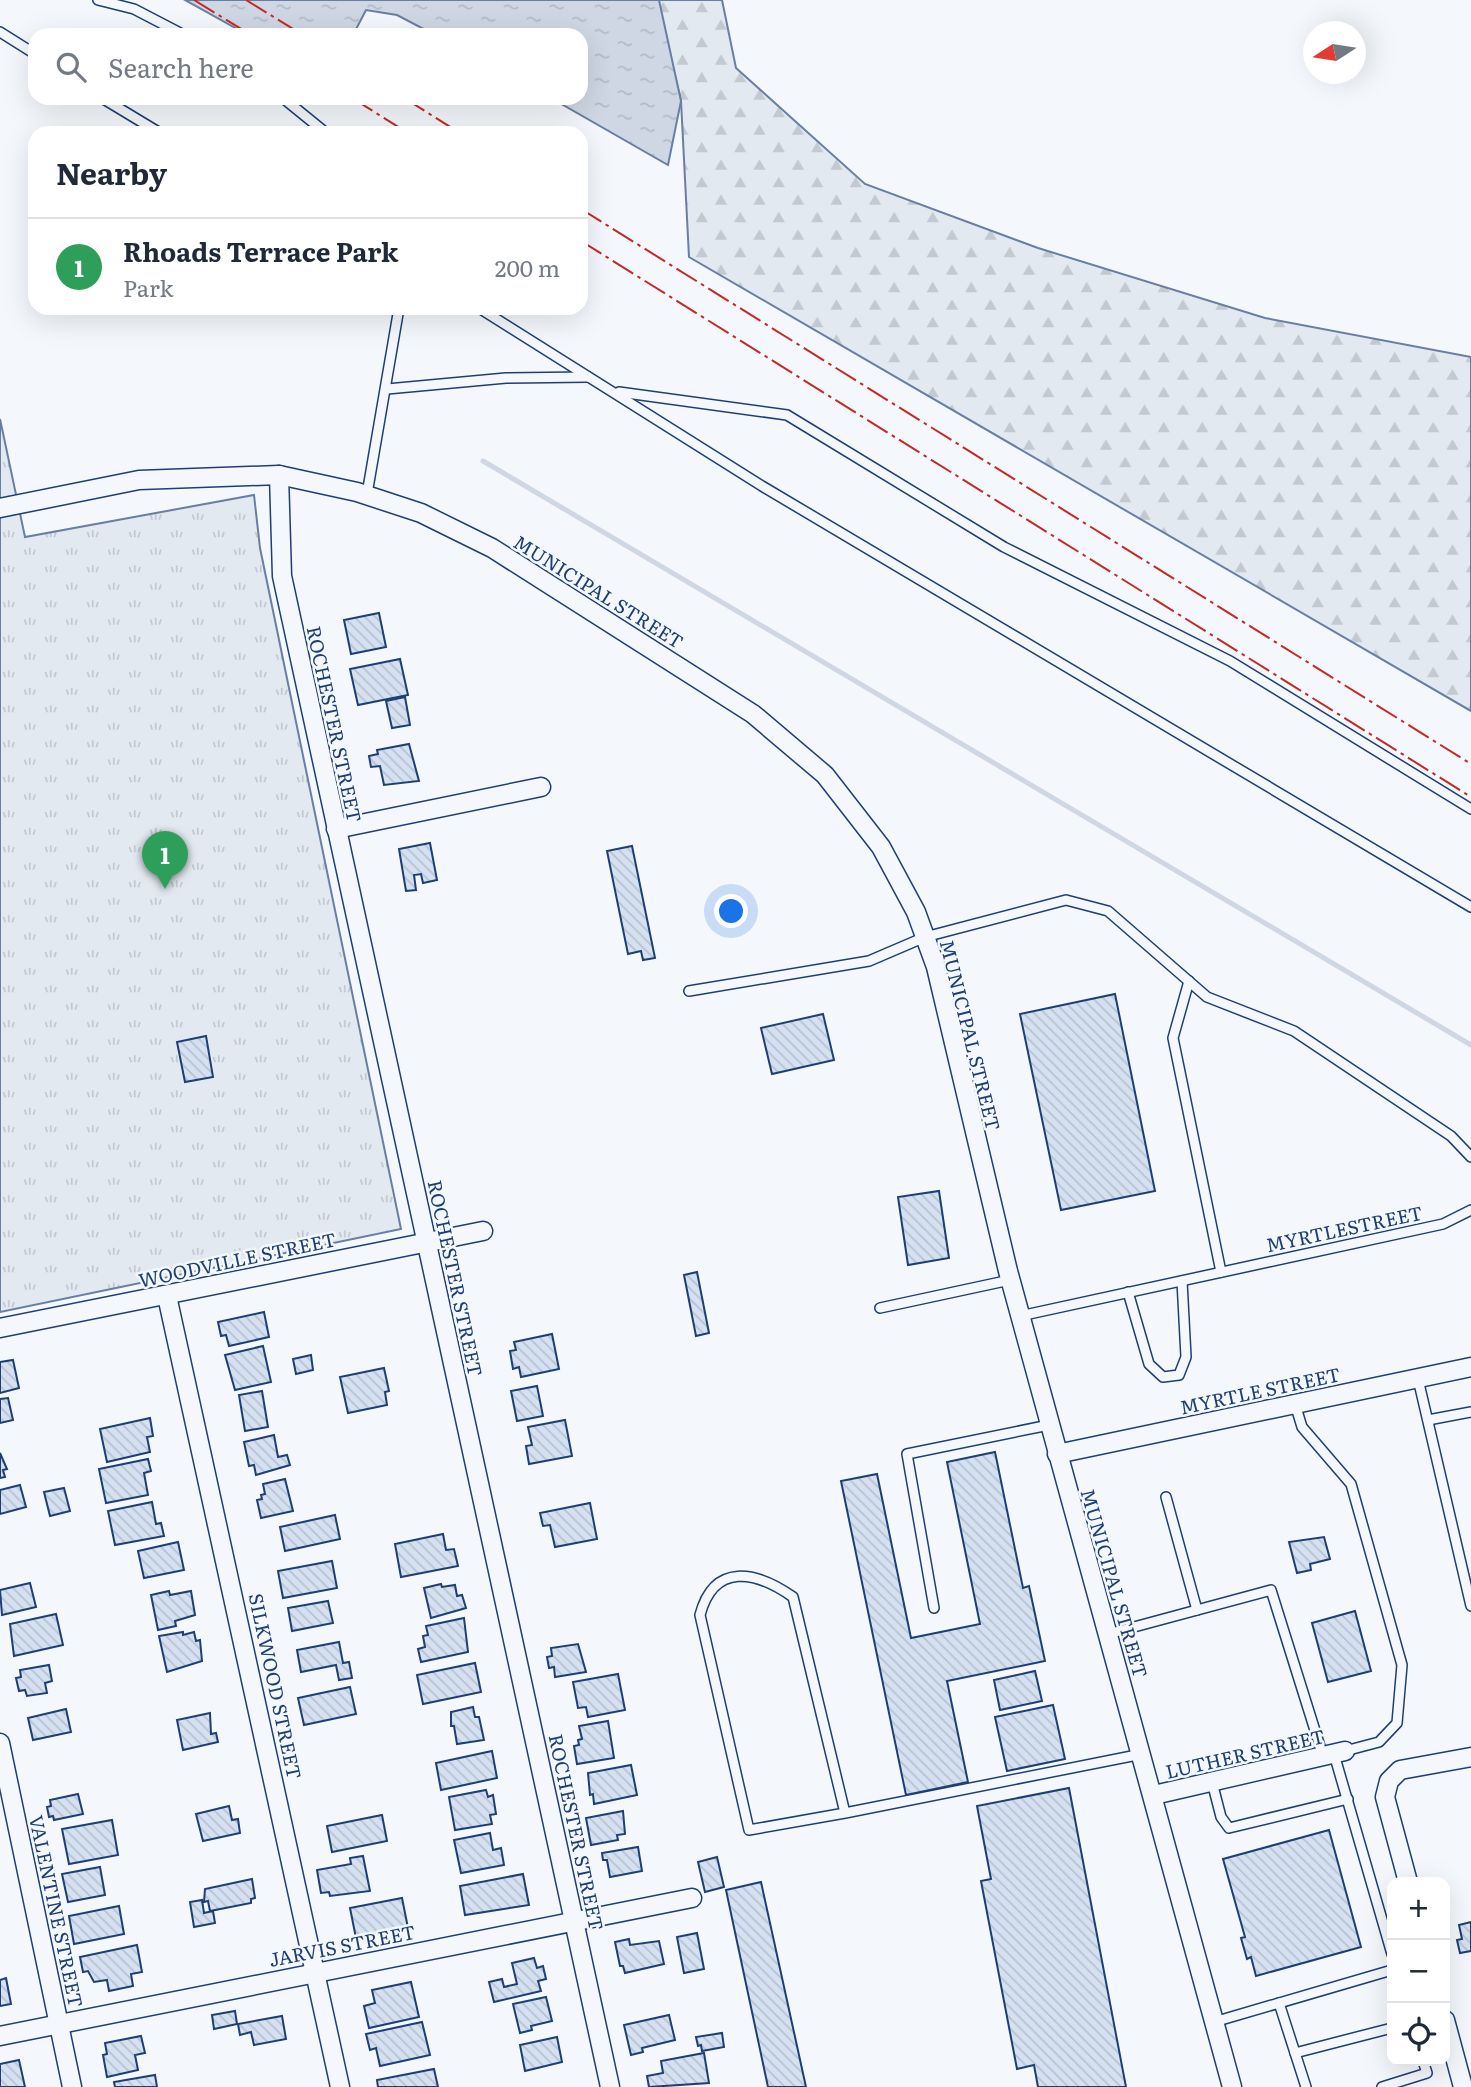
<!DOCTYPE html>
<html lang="en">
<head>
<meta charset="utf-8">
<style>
  :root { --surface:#fff; --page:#f6f6f7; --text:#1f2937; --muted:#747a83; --line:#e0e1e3; --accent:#c62828 }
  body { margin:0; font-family:Literata,serif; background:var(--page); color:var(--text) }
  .controls { position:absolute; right:21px; bottom:21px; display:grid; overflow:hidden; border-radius:14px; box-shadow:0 7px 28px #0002 }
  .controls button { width:63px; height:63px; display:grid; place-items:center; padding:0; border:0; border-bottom:2px solid var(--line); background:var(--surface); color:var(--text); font:35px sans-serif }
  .compass { position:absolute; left:1303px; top:21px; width:63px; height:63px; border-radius:50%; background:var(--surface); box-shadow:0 7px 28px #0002; rotate:258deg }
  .you { position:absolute; left:732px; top:912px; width:24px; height:24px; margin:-18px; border:5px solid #fff; border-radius:50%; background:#1a73e8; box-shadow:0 0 0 10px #1a73e833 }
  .badge { display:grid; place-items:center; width:46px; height:46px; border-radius:50%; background:var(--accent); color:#fff; font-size:23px; font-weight:700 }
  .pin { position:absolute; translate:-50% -58px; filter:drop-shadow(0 2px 4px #0008) }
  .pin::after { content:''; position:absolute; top:37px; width:24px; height:21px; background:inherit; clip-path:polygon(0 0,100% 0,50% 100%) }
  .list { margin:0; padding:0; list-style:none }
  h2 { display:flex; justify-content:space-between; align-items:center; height:91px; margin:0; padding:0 28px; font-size:30px }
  h2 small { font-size:23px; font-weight:400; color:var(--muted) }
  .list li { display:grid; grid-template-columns:46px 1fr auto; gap:21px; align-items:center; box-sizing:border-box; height:98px; padding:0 28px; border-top:2px solid var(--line) }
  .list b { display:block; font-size:26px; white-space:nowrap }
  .list p { margin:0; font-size:23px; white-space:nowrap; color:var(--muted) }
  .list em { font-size:23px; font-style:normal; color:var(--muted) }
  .icon { flex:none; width:38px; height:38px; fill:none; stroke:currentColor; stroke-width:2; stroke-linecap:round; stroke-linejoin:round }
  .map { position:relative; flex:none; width:1471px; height:2087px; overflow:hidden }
  .search { position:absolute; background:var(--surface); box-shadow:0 7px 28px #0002; left:28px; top:28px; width:560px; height:77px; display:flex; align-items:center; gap:18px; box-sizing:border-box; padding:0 24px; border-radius:21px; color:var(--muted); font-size:26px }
  .panel { position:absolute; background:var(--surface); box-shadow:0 7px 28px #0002; left:28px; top:126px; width:560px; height:189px; border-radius:21px }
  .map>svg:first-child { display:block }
</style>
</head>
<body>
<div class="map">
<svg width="1471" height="2087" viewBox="0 0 1471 2087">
  <defs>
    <pattern id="forest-firs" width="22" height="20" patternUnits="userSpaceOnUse" patternTransform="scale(1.75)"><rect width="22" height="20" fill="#e3e9f0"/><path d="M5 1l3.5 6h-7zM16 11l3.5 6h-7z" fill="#c2c9d1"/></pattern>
    <pattern id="park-tufts" width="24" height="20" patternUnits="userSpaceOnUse" patternTransform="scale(1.75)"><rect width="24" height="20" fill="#e3e9f0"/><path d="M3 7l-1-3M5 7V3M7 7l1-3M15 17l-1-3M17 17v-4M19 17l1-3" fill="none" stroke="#c2c9d1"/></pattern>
    <pattern id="water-ripples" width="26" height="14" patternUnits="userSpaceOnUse" patternTransform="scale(1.75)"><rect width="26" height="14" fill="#cfd7e4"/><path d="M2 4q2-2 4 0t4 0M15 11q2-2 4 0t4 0" fill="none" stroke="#b1bac7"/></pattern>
    <pattern id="building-back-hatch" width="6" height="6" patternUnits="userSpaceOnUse" patternTransform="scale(1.75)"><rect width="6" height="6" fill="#d5e0f0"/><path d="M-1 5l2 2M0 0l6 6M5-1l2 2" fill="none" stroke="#b6c1d1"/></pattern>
  </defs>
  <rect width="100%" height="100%" fill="#f4f7fb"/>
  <path fill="url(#forest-firs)" stroke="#687fa3" stroke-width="2" d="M657,0H722L736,68L865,184L1038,248L1265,318L1471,357V711L689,257L681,101Z"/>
  <path fill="url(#park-tufts)" stroke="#687fa3" stroke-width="2" d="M0,419L25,537L254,495L260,548L401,1229L0,1312Z"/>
  <path fill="url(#water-ripples)" stroke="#687fa3" stroke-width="2" d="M185,0H659L681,101L668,165L551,98H581V35H435L397,15L366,10L353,35H248Z"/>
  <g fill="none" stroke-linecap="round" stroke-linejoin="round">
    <path stroke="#cfd7e4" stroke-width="5" d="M483,461L1471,1045"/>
  </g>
  <g fill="url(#building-back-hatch)" stroke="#1d3f73" stroke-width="2">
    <path d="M379,613L386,647L351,654L344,620Z"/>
    <path d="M400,659L408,695L358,705L350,669Z"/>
    <path d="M405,697L410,725L392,728L386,701Z"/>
    <path d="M409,744L419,781L384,785L380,766L371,767L369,756L378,754L377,750Z"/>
    <path d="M430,843L437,880L423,883L421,874L414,875L416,890L406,891L399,849Z"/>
    <path d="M632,846L655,958L643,960L641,951L628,954L607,851Z"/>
    <path d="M1115,994L1155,1191L1061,1210L1020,1014Z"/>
    <path d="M823,1014L834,1060L772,1074L761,1028Z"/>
    <path d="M206,1036L213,1077L185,1082L177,1042Z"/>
    <path d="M939,1191L949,1258L908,1265L898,1197Z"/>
    <path d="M697,1272L709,1333L696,1336L684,1275Z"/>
    <path d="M264,1312L269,1337L229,1346L226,1335L221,1336L218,1322Z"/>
    <path d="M552,1334L559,1369L521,1377L519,1367L513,1369L510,1351L516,1350L514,1342Z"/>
    <path d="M263,1346L271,1382L235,1390L225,1355Z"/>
    <path d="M311,1355L313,1370L296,1374L293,1359Z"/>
    <path d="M13,1360L19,1388L0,1393V1362Z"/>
    <path d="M384,1368L389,1391L385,1392L387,1405L348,1413L340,1377Z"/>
    <path d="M537,1386L543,1416L517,1421L511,1391Z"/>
    <path d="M262,1391L268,1427L245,1431L239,1395Z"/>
    <path d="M8,1398L13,1420L0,1423V1399Z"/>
    <path d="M150,1418L153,1436L147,1437L150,1452L107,1462L100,1429Z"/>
    <path d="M565,1420L572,1456L529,1464L526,1446L532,1445L528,1427Z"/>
    <path d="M274,1435L278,1457L287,1455L290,1465L256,1475L254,1465L249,1466L244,1442Z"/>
    <path d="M995,1452L1023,1588L1029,1586L1045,1661L947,1681L968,1782L906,1795L841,1481L877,1474L911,1638L980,1624L947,1462Z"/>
    <path d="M0,1453L7,1469L3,1470L5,1477L0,1478Z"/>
    <path d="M148,1459L151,1471L144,1473L148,1495L106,1503L99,1469Z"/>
    <path d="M285,1479L293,1511L261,1518L257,1500L262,1499L261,1495L265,1494L263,1484Z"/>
    <path d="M20,1485L26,1507L0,1514V1490Z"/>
    <path d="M64,1488L70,1511L50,1516L44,1492Z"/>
    <path d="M152,1502L156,1524L161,1523L164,1536L115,1545L108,1511Z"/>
    <path d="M590,1503L597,1539L555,1547L550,1525L543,1526L540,1513Z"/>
    <path d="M335,1515L340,1539L285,1551L280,1527Z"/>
    <path d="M443,1534L446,1550L454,1549L458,1566L401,1577L395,1544Z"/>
    <path d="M1324,1537L1330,1559L1310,1564L1311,1570L1297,1573L1289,1542Z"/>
    <path d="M178,1542L184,1570L144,1578L138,1551Z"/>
    <path d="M332,1561L337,1588L283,1598L278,1571Z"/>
    <path d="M30,1583L36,1607L2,1615L0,1590Z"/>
    <path d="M441,1584L442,1587L455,1585L457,1596L462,1595L466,1608L431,1618L424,1588Z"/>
    <path d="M169,1591L170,1595L191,1591L195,1615L175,1621L176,1626L158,1630L151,1595Z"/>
    <path d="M328,1601L333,1623L292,1631L288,1608Z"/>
    <path d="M1355,1611L1371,1671L1328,1682L1312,1623Z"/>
    <path d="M56,1614L63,1645L14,1656L10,1624Z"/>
    <path d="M464,1618L468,1652L421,1662L418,1649L425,1647L423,1636L428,1635L426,1626Z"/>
    <path d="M183,1632V1635L194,1632L196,1641L200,1640L202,1661L167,1672L159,1636Z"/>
    <path d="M339,1642L343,1663L349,1662L352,1678L339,1680L336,1665L301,1672L297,1650Z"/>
    <path d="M578,1644L586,1672L555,1677L554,1667L549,1668L547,1657L552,1656L551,1648Z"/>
    <path d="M475,1663L481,1692L423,1704L417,1675Z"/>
    <path d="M49,1665L52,1681L45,1683L47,1693L27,1696L25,1690L19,1691L16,1678L21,1677L20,1670Z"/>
    <path d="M1035,1671L1042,1701L1000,1710L994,1680Z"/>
    <path d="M618,1674L625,1710L588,1717L586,1707L578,1708L573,1682Z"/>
    <path d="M350,1687L356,1714L304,1725L298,1698Z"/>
    <path d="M1053,1705L1065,1759L1007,1771L995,1717Z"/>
    <path d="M473,1707L475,1717H479L484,1740L457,1744L454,1726H451V1712Z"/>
    <path d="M66,1709L71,1732L33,1740L28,1718Z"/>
    <path d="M210,1713L211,1734L216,1733L218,1742L183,1750L177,1720Z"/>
    <path d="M608,1721L614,1758L577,1764L574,1746L579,1745L578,1740L582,1739L579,1726Z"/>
    <path d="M492,1751L497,1778L441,1790L436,1763Z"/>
    <path d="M631,1765L637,1795L594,1804L593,1794L590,1795L588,1773Z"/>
    <path d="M1069,1788L1126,2087H1038L1034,2065L1017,2069L981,1881L991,1879L977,1806Z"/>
    <path d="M486,1790L488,1797L493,1795L496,1814L490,1815L492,1824L455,1830L449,1797Z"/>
    <path d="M78,1794L83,1814L54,1820L53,1816L49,1817L47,1807L51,1806L50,1800Z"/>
    <path d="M229,1806L232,1820L238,1819L240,1833L203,1841L196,1814Z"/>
    <path d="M623,1811L625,1834L617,1835L618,1840L591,1845L586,1818Z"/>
    <path d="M382,1815L387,1841L332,1852L327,1826Z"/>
    <path d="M112,1820L118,1855L69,1864L62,1829Z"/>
    <path d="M1329,1830L1361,1947L1256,1976L1251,1957L1247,1959L1241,1938L1245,1937L1223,1859Z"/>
    <path d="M490,1833L493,1850L501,1848L504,1865L461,1873L454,1840Z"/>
    <path d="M638,1847L642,1871L610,1877L607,1860H603L602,1853Z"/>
    <path d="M363,1856L370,1891L330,1896L329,1892L321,1893L317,1870L351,1864L350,1858Z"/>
    <path d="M717,1857L724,1887L705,1892L698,1862Z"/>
    <path d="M100,1867L105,1895L68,1902L62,1874Z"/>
    <path d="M523,1874L529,1905L465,1915L460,1886Z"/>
    <path d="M252,1879L255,1898L251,1899V1903L210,1911L208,1901L204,1902L205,1889Z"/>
    <path d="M761,1882L806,2087H768L726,1890Z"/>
    <path d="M402,1898L408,1928L356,1938L350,1908Z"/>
    <path d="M202,1900L204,1913L213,1911L215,1923L194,1927L190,1902Z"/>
    <path d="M119,1906L124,1934L74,1944L69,1916Z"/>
    <path d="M1471,1922V1951L1460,1953L1457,1940L1462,1939L1459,1925Z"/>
    <path d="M697,1933L704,1969L684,1973L677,1937Z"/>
    <path d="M629,1939L630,1945L659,1941L664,1964L625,1973L623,1966H620L615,1942Z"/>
    <path d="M137,1945L142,1972L131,1974L133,1986L109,1991L107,1980L94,1982L88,1971L83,1972L80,1957Z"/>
    <path d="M534,1958L537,1968L543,1966L546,1979L538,1981L541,1991L494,2002L489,1982L502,1979L504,1987L517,1984L512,1963Z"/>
    <path d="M6,1978L11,2004L0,2006V1980Z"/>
    <path d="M411,1982L419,2017L369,2028L364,2006L375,2003L372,1990Z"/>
    <path d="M546,1997L552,2021L531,2026L532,2030L520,2033L513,2004Z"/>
    <path d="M235,2011L237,2024L214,2029L212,2015Z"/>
    <path d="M669,2015L675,2040L642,2048L643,2052L631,2055L624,2025Z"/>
    <path d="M282,2016L286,2039L254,2045L251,2032L240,2035L238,2024Z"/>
    <path d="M422,2022L430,2055L380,2066L376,2048L370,2050L366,2034Z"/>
    <path d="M722,2033L724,2047L702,2051L701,2045L698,2046L696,2037Z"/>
    <path d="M141,2036L145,2053L135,2055L138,2070L107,2077L103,2055L107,2054L105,2043Z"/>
    <path d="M557,2037L562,2062L525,2071L520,2045Z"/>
    <path d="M704,2053L709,2083L649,2087L647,2076L663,2073L661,2061Z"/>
    <path d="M19,2060L25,2087H0V2064Z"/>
    <path d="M434,2069L438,2087H378L377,2080Z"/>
    <path d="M155,2075L157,2087H115L114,2082Z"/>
  </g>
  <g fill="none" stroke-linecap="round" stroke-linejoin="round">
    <defs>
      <g id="lane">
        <path d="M98,0L134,9L184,35"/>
        <path d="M0,32L35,54"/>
        <path d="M102,98L160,133"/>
        <path d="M283,98L326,133"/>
        <path d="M479,308L762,486L1471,907"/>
        <path d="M387,389L506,378L588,377"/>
        <path d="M619,392L787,415L1004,547L1230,661L1471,809"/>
        <path d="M367,494L399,308"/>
        <path d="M1189,981L1173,1038L1221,1272"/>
        <path d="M689,991L869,961L925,937L1066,900L1108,911L1207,997L1294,1031L1451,1136L1471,1157"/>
        <path d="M1128,1292L1149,1364L1163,1377L1179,1375L1186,1357L1182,1281"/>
        <path d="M880,1308L1010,1280"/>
        <path d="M1020,1316L1443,1224L1471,1210"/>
        <path d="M1418,1379L1471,1606"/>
        <path d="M1295,1404L1302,1427L1351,1484L1402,1665L1397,1723L1379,1742L1345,1751"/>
        <path d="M1428,1420L1471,1412"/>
        <path d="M1166,1497L1197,1610"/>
        <path d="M934,1608L907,1454L1049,1425"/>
        <path d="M1108,1634L1271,1590L1323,1756"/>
        <path d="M1334,1754L1392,1954"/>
        <path d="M1212,1782L1221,1817L1229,1828L1348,1799"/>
        <path d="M845,1813L749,1830L700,1615C714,1562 756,1571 793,1597L845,1813L1142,1754"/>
        <path d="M1279,2003L1306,2087"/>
        <path d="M1214,2022L1392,1970"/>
        <path d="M1295,2053L1392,2028"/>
        <path d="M1382,2087L1427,2073L1423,2061"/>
      </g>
      <g id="street">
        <path d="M279,475L282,576L610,2087"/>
        <path d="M0,508L139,480L279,475L357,492L421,513L492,548L753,714L825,775L881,847L916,912L936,967L1008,1271L1232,2087"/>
        <path d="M336,829L541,787"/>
        <path d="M167,1296L340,2087"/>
        <path d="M0,1328L483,1231"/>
        <path d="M1057,1454L1471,1367"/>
        <path d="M0,1743L72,2087"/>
        <path d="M1154,1795L1345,1751"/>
        <path d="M1408,1882L1385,1797L1389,1781L1400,1770L1471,1757"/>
        <path d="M1445,2020L1463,2087"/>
        <path d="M0,2036L692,1898"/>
      </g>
    </defs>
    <use href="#lane" stroke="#1d3f73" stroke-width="12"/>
    <use href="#street" stroke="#1d3f73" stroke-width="21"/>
    <use href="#lane" stroke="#f4f7fb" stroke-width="9"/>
    <use href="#street" stroke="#f4f7fb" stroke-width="18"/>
    <g stroke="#c62828" stroke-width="2" stroke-dasharray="24 5 3.5 5" stroke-linecap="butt">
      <path d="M194,0L251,35"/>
      <path d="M246,0L303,35"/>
      <path d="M352,98L408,133"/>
      <path d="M404,98L460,133"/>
      <path d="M581,209L1471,764"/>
      <path d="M581,241L1471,797"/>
    </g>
  </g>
  <g text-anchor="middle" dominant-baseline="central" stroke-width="5" stroke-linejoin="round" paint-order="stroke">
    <g font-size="19" fill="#1d3f73" stroke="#f4f7fb">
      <text transform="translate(599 591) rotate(32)">MUNICIPAL STREET</text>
      <text transform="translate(335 724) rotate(78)">ROCHESTER STREET</text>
      <text transform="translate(971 1035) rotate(76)">MUNICIPAL STREET</text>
      <text transform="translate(1344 1228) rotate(-12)">MYRTLESTREET</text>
      <text transform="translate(237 1259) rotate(-12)">WOODVILLE STREET</text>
      <text transform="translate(456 1278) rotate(78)">ROCHESTER STREET</text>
      <text transform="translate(1260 1390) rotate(-12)">MYRTLE STREET</text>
      <text transform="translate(1115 1583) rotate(74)">MUNICIPAL STREET</text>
      <text transform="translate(276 1686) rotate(78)">SILKWOOD STREET</text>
      <text transform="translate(1245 1753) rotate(-13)">LUTHER STREET</text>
      <text transform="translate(577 1832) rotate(78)">ROCHESTER STREET</text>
      <text transform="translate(57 1911) rotate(78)">VALENTINE STREET</text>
      <text transform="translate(342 1945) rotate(-11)">JARVIS STREET</text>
    </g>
  </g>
</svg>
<div class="controls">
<button>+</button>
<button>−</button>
<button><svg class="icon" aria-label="locate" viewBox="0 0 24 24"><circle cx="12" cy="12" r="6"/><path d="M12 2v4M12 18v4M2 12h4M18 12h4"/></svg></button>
</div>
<svg class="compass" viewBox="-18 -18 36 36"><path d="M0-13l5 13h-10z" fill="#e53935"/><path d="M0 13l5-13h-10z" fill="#747a83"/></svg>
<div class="you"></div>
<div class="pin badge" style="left:165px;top:889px;background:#2e9e5b">1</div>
<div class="search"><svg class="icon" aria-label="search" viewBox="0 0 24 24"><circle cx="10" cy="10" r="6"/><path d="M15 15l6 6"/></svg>Search here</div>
<section class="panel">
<h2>Nearby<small></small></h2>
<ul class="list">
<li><span class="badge" style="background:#2e9e5b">1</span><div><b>Rhoads Terrace Park</b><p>Park</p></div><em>200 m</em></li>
</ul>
</section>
</div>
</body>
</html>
